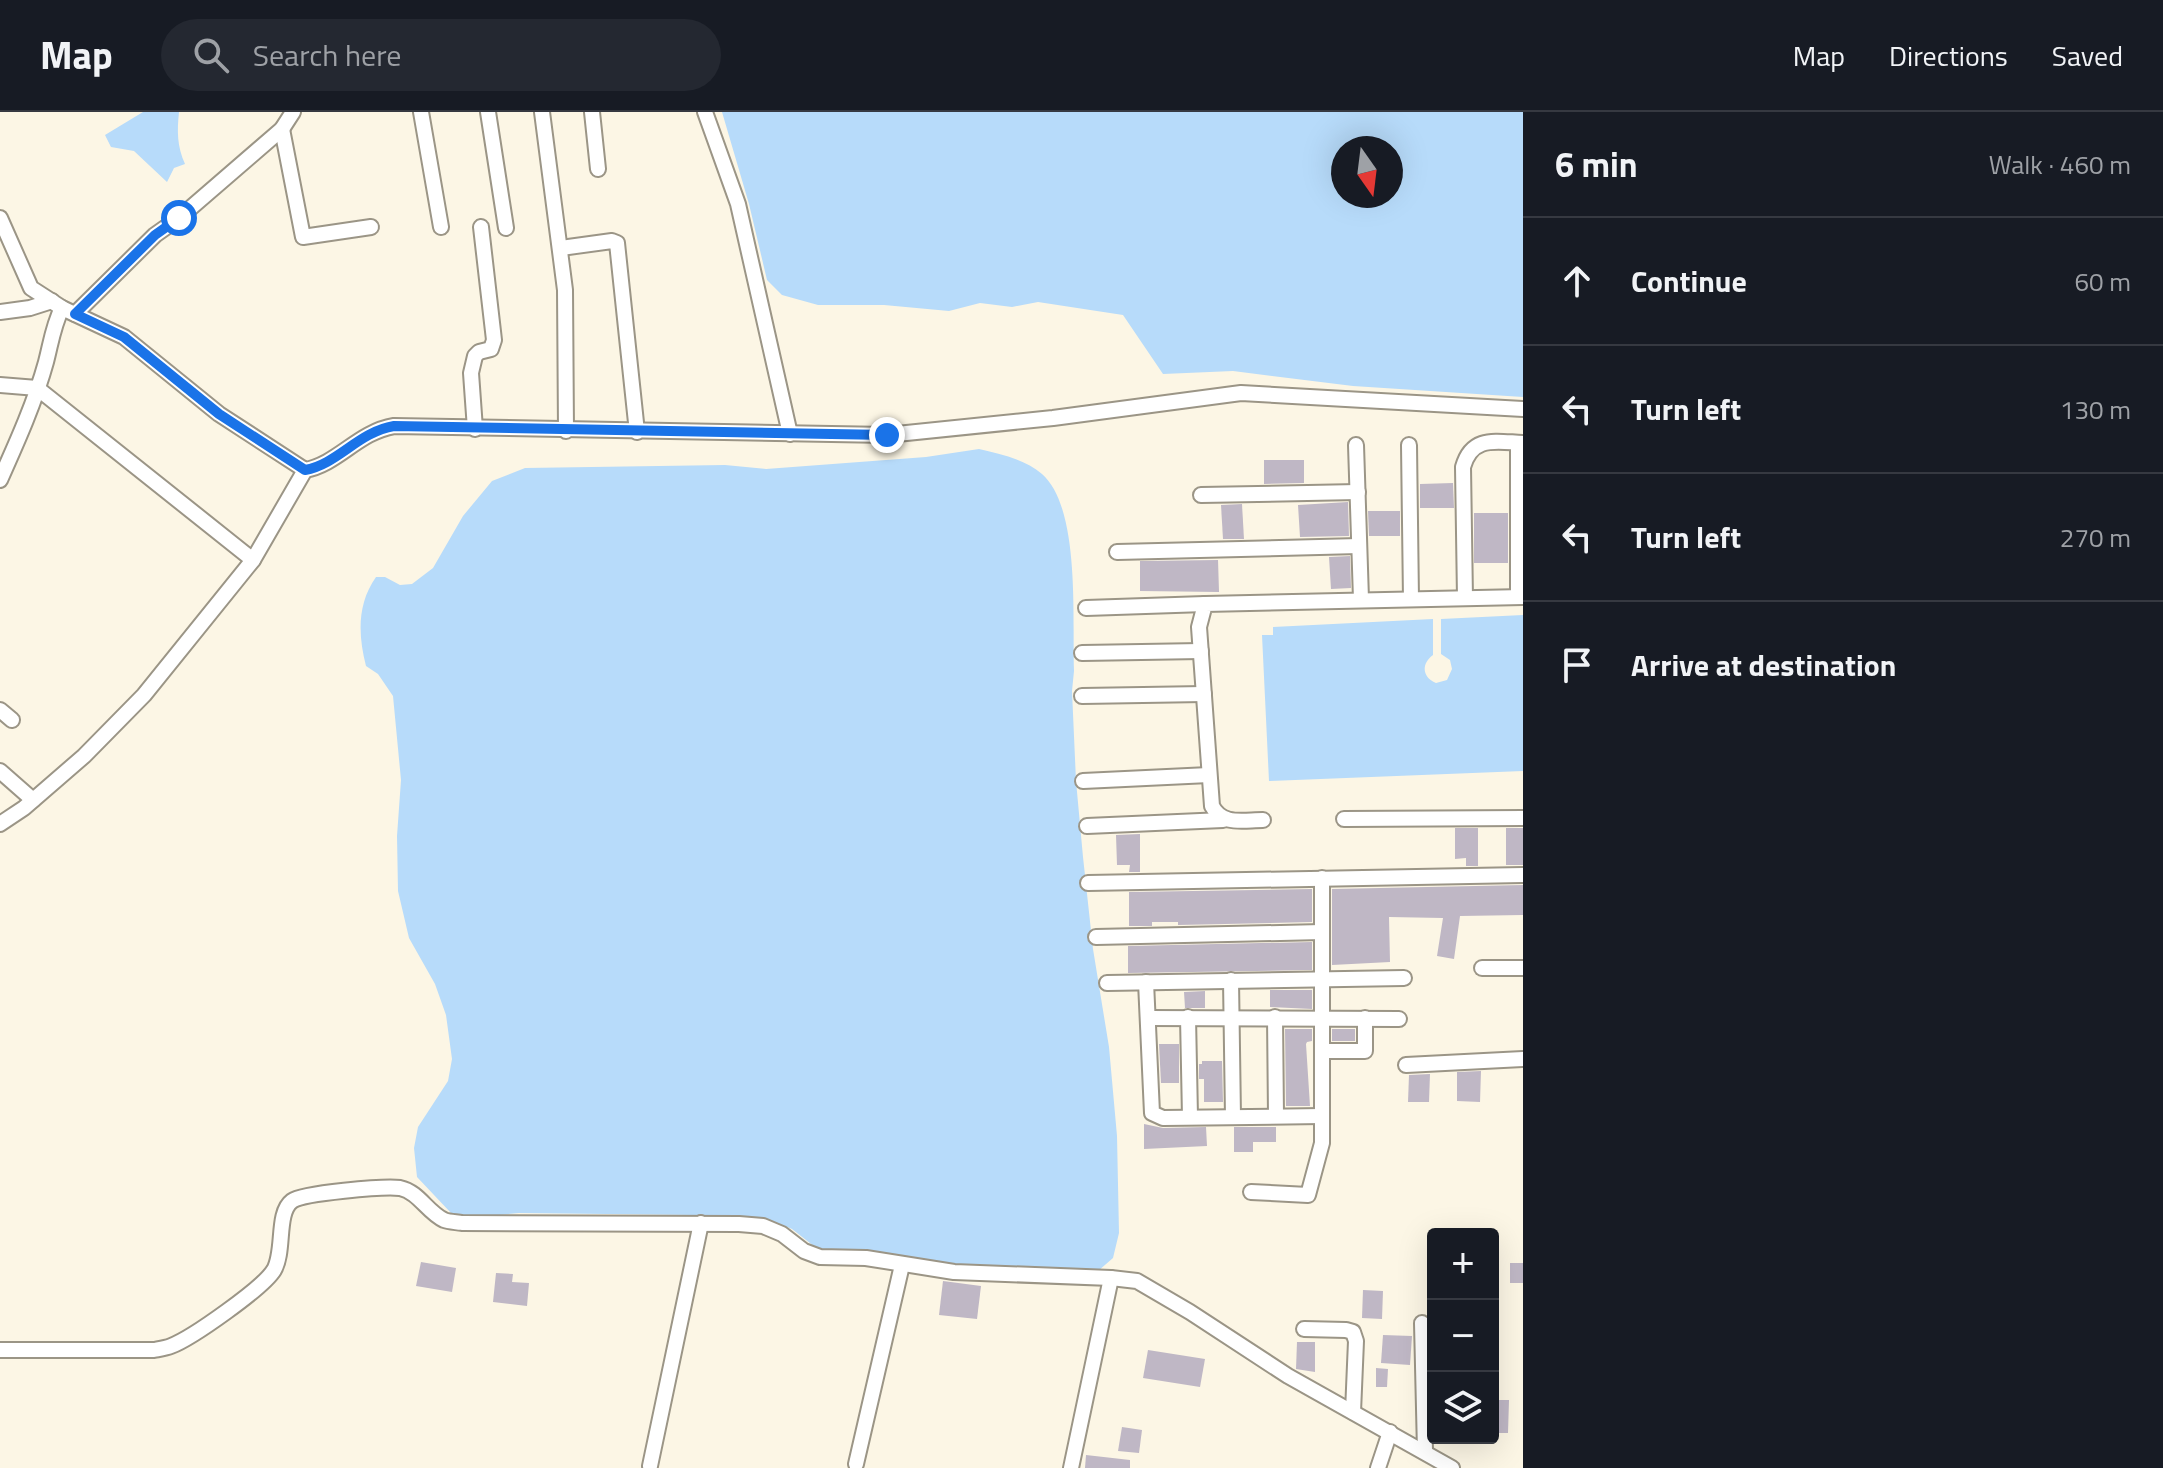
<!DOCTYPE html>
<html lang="en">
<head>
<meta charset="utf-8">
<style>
  :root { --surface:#171b24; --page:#242831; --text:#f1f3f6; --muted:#9ea1a6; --line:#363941 }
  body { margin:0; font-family:"Titillium Web",sans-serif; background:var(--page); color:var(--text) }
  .controls { position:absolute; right:24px; bottom:24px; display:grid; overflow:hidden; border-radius:8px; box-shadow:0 8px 32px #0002 }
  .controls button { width:72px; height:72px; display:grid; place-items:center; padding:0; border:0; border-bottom:2px solid var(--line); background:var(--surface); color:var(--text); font:40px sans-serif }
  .compass { position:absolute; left:1331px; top:24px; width:72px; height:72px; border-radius:50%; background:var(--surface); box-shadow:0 8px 32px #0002; rotate:166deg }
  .stop { position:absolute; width:24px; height:24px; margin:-18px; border:6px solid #1a73e8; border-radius:50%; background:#fff }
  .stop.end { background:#1a73e8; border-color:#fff; box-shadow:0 2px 8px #0008 }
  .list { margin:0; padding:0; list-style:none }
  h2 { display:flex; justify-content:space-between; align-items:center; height:104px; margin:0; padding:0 32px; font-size:34px }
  h2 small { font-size:26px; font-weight:400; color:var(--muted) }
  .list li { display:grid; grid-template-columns:52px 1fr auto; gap:24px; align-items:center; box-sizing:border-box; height:128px; padding:0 32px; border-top:2px solid var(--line) }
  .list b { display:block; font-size:30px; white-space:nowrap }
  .list em { font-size:26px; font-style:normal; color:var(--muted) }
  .icon { flex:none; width:44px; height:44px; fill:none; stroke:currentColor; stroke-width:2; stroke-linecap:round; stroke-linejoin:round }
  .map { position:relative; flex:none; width:1523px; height:1356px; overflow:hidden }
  header { display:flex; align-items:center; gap:48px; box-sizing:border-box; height:112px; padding:0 40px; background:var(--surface); border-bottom:2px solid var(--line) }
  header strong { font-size:38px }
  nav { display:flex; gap:44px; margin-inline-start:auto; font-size:28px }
  .search { width:560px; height:72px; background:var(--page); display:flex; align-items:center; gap:20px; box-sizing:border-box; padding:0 28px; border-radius:44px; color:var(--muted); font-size:30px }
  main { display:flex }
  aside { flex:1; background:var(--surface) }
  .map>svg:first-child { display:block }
</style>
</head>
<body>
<header>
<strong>Map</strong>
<div class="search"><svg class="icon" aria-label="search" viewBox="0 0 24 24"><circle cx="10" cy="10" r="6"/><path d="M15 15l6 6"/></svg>Search here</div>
<nav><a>Map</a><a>Directions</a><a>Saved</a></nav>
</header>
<main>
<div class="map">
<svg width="1523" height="1356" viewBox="0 0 1523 1356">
  <rect width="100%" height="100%" fill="#fcf6e5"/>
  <g fill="#b7dbfa" fill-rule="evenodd">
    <path d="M143,0H179C177,19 177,34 185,52L174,56L167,70L134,39L111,35L105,23Z"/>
    <path d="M722,0H1523V285L1353,274L1233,259L1163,262L1123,203L1038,190L1012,195L980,191L949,199L884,193H818L782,183L767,168L749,92ZM1391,36V84H1343V36Z"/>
    <path d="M979,337C1000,342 1025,347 1042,362C1081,396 1072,509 1074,559L1072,579L1076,669L1083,745L1093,837L1109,935L1117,1024L1119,1121L1113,1146L1098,1159L971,1156L830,1140L815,1135L792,1117L775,1110L694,1103L519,1101L468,1106L451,1101L417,1065L414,1036L418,1015L448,969L452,947L446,903L435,872L409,826L398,779L397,724L401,668L393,584L378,562L366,554C358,523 357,492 376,465H385L400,473L412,472L433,456L463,404L492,369L525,356L725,353L766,357L926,345Z"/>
    <path d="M1523,503V659L1269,669L1262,523H1273V515L1433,507V543C1421,552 1422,565 1436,571L1447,568L1452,557L1450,548L1441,542V507Z"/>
  </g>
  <g fill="#bfb7c5">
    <path d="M1264,348H1304V371L1264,372Z"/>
    <path d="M1453,371L1454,396H1420V372Z"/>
    <path d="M1348,390L1349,424L1300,425L1298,393Z"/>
    <path d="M1242,392L1244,427H1223L1221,393Z"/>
    <path d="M1368,399H1400V424H1369Z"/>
    <rect x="1474" y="401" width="34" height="50"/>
    <path d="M1350,444L1351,476L1331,477L1329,445Z"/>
    <path d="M1218,448L1219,480L1140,479V449Z"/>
    <path d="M1455,716H1478V754H1466V746L1455,747Z"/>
    <rect x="1506" y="716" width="17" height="37"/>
    <path d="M1140,722V760H1129L1130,753H1117L1116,723Z"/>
    <path d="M1523,773V803L1460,804L1454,847L1437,844L1443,806L1389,805L1390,850L1332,853V777Z"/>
    <path d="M1312,777V810L1178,813V810H1152V814H1129V780Z"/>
    <path d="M1312,830V858L1128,861V834Z"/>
    <path d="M1270,878H1312V897L1270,895Z"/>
    <path d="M1205,879V896H1185L1184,880Z"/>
    <path d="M1285,917H1312V929L1307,930L1306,932L1310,994H1286Z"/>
    <rect x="1332" y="917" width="23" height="12"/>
    <path d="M1159,932H1179V971H1161Z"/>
    <path d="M1202,949H1222L1223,990H1204V967H1199V952H1202Z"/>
    <path d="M1481,959L1480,990L1457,989V960Z"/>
    <path d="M1430,962L1429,990H1408L1409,963Z"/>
    <path d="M1144,1012L1163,1016L1206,1015L1207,1034L1144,1037Z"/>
    <path d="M1234,1015H1276V1030H1253V1040H1234Z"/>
    <path d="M421,1150L456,1156L452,1180L416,1174Z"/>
    <rect x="1510" y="1151" width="13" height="20"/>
    <path d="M496,1161L513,1162L512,1170L529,1171L527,1194L493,1190Z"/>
    <path d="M943,1169L981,1174L977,1207L939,1203Z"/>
    <path d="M1363,1178L1383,1179L1382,1207L1362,1206Z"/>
    <path d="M1383,1223L1412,1224L1410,1253L1381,1251Z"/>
    <path d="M1297,1230H1315V1260L1296,1257Z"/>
    <path d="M1148,1238L1205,1247L1200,1275L1143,1266Z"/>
    <path d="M1376,1256L1388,1257L1387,1275H1376Z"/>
    <path d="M1493,1288H1509L1508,1321H1493Z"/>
    <path d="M1122,1315L1142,1318L1139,1341L1118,1339Z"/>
    <path d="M1086,1343L1130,1348V1356H1085Z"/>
  </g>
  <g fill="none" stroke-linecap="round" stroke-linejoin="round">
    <defs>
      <g id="street">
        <path d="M421,0L441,115"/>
        <path d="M488,0L506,116"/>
        <path d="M542,0L565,178L566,319"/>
        <path d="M592,0L598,57"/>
        <path d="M705,0L738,92L790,322"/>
        <path d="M282,17L303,125L371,115"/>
        <path d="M0,106L31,176L62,196C53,214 51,231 46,250C35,290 17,330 0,368"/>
        <path d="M561,136L612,129L617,131L637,320"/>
        <path d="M62,196L124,225L219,302L305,358C338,352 358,320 394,314L887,323L1053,306L1241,281L1523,297"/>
        <path d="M0,200L30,196L52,189"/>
        <path d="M75,202L155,123L179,106L282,17L293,0"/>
        <path d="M0,273L37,276L253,448"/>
        <path d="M475,317L471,261L475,244L479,240L491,237L494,228L481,115"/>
        <path d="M1518,331V484"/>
        <path d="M1356,333L1361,487"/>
        <path d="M1409,333L1411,487"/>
        <path d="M1201,383L1358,380"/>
        <path d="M1117,440L1359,434"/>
        <path d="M1465,486L1463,355C1472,323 1496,330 1523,331"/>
        <path d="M1086,496L1205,492"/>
        <path d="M1082,541L1201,539"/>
        <path d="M1082,584L1204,582"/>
        <path d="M0,598L12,608"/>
        <path d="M0,659L33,688"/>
        <path d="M1083,669L1209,663"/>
        <path d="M1344,707L1523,706"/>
        <path d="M1263,708C1243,708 1222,714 1212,694L1199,515L1205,492L1523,485"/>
        <path d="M0,712L24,696L84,644L144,583L253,448L305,358"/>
        <path d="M1087,714L1223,708"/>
        <path d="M1088,771L1523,763"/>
        <path d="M1096,825L1322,820"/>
        <path d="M1482,856H1523"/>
        <path d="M1231,868L1233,1005"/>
        <path d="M1146,870L1152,1001L1163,1006L1322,1004"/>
        <path d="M1107,871L1404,866"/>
        <path d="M1188,905L1190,1005"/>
        <path d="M1275,905L1276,1004"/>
        <path d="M1148,906L1399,907"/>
        <path d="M1322,939H1365V906"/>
        <path d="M1406,953L1523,947"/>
        <path d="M1251,1080L1308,1083L1322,1031V766"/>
        <path d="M1422,1211L1425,1339"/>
        <path d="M1304,1217L1346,1218L1353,1220L1356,1229L1353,1300"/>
        <path d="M0,1238H154C159,1237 166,1236 171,1234C192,1226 263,1176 274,1158C285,1139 276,1101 292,1089C303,1081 384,1074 400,1076C419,1080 427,1100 444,1108C449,1110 457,1110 462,1111L739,1112L763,1114L782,1122L804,1139L820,1145L866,1146L954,1160L1111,1166L1137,1169L1190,1200L1288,1264L1452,1356"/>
        <path d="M856,1352L902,1153"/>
        <path d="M650,1354L701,1111"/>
        <path d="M1071,1356L1111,1166"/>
        <path d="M1378,1356L1390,1320"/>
      </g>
    </defs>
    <use href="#street" stroke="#9b9586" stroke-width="18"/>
    <use href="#street" stroke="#fff" stroke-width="14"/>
  </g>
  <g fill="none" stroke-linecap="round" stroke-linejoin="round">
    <path stroke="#1a73e8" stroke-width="10" d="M179,106L155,123L75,202L124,225L219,302L305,358C338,352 358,320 394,314L887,323"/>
  </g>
</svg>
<div class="controls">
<button>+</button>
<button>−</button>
<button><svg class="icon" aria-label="layers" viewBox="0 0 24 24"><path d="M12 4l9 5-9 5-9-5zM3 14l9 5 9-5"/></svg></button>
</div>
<svg class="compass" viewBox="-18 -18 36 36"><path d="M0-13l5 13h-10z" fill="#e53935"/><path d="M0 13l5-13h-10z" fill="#9ea1a6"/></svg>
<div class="stop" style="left:179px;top:106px"></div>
<div class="stop end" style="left:887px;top:323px"></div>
</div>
<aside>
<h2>6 min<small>Walk · 460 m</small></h2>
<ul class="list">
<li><svg class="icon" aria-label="ahead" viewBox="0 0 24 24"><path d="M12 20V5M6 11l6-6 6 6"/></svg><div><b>Continue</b></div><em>60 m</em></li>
<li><svg class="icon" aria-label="left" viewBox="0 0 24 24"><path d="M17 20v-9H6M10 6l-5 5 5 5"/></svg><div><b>Turn left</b></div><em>130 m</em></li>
<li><svg class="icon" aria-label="left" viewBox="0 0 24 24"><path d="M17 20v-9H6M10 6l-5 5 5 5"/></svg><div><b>Turn left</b></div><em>270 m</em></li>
<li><svg class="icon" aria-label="arrive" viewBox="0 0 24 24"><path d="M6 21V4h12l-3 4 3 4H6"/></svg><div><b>Arrive at destination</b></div></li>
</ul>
</aside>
</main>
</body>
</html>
